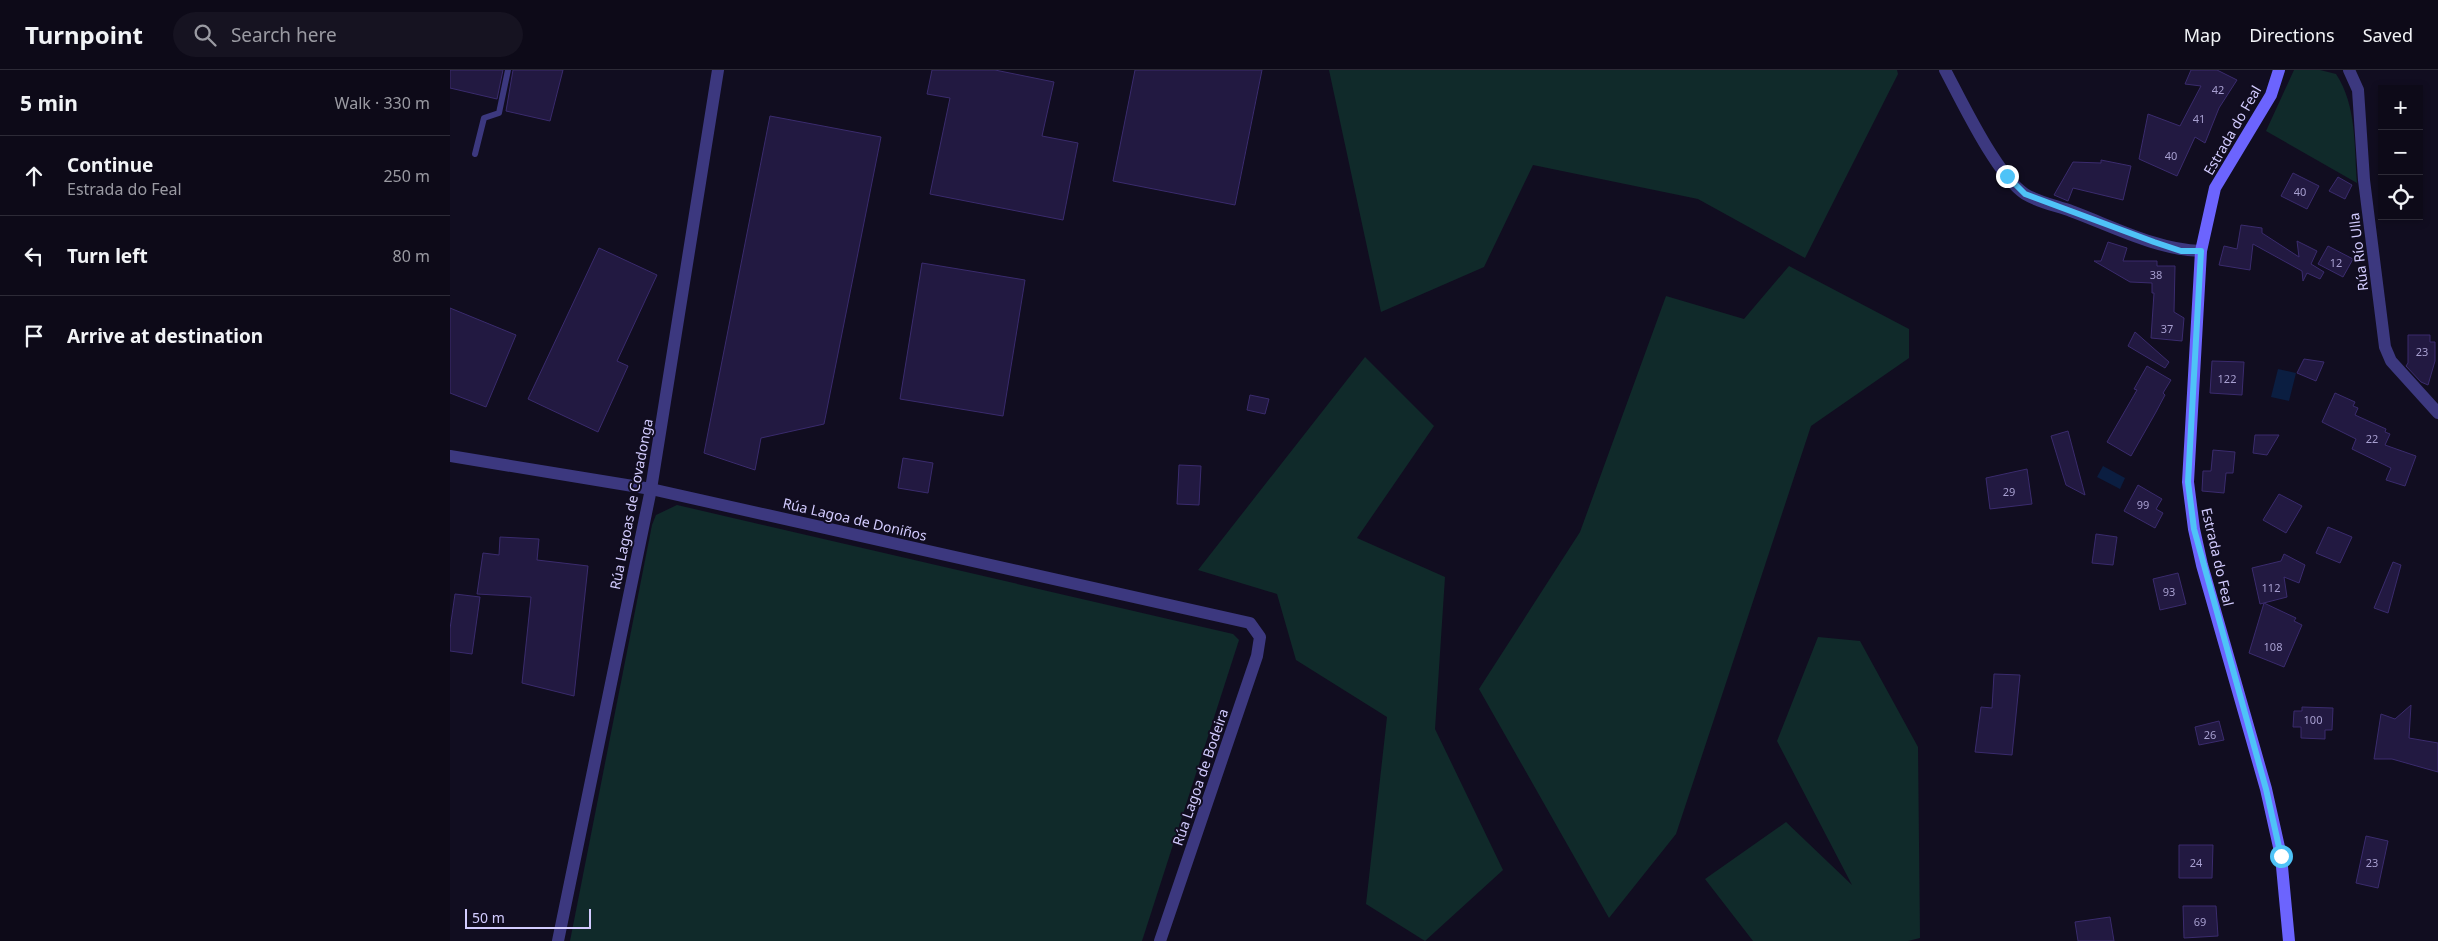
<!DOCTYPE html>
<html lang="en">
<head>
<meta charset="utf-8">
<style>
  :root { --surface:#0d0a18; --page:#161321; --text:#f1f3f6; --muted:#9a9aa2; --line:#2d2b37 }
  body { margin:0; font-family:"Noto Sans",sans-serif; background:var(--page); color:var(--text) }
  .controls { position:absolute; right:15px; top:15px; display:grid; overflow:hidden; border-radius:0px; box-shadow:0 2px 8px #0003 }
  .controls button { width:45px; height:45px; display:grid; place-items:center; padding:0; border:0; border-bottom:1px solid var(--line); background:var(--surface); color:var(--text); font:25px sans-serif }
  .scale { position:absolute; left:15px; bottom:12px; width:126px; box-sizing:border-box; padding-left:5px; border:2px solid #d3ccff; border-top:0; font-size:14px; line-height:18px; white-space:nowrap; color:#d3ccff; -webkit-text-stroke:4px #110d20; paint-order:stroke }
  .stop { position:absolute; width:15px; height:15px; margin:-11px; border:4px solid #4fc3f7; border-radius:50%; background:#fff }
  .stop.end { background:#4fc3f7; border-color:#fff; box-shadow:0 1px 5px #0008 }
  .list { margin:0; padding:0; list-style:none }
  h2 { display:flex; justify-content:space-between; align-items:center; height:65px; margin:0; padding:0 20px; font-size:21px }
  h2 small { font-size:16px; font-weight:400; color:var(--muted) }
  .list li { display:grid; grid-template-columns:32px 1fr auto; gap:15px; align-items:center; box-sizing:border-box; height:80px; padding:0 20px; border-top:1px solid var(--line) }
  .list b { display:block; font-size:19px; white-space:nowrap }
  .list p { margin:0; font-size:16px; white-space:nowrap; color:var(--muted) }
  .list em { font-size:16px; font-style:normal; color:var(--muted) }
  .icon { flex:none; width:28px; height:28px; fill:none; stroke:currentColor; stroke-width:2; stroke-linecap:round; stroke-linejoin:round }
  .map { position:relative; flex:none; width:1988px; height:871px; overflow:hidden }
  header { display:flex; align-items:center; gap:30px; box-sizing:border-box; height:70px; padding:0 25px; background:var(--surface); border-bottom:1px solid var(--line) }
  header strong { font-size:24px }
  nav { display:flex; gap:28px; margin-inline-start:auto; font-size:18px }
  .search { width:350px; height:45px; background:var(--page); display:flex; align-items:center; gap:12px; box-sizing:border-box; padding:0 18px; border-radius:28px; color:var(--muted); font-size:19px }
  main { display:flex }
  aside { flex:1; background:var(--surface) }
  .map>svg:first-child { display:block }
</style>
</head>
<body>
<header>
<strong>Turnpoint</strong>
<div class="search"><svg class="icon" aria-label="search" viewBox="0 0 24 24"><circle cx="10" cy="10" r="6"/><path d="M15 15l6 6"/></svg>Search here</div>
<nav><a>Map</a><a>Directions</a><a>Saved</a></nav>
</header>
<main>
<aside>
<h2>5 min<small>Walk · 330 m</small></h2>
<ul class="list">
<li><svg class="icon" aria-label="ahead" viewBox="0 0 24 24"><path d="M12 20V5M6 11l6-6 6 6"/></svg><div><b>Continue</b><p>Estrada do Feal</p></div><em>250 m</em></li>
<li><svg class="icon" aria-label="left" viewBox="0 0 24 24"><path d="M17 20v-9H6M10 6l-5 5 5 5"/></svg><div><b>Turn left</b></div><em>80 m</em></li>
<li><svg class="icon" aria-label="arrive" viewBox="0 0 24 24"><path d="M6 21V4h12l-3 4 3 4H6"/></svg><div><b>Arrive at destination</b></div></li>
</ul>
</aside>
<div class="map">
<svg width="1988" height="871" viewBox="0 0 1988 871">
  <rect width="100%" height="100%" fill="#110d20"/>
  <g fill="#102a2a">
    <path d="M879,0H1447L1448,4L1355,188L1248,129L1083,95L1034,197L931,242Z"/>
    <path d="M1844,0H1870L1886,4C1907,36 1904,76 1907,113L1816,61Z"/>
    <path d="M1339,196L1459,259V288L1361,356L1226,764L1159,848L1029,619L1130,462L1216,226L1294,249Z"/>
    <path d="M915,287L984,356L907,468L995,507L985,659L1053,800L975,871L916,834L937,647L846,590L827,524L748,500Z"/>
    <path d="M227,435L783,564L789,570L692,871H120L202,455L206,445Z"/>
    <path d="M1368,567L1410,571L1468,677L1470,868L1458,871H1303L1255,809L1336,752L1402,815L1327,671Z"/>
  </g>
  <g fill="#0b1e41">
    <path d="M1828,299L1846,303L1839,331L1821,327Z"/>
    <path d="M1653,396L1675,408L1670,419L1647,407Z"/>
  </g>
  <g fill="#221941" stroke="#3a2b6d">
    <path d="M0,0H53L47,29L0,18Z"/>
    <path d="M63,0H113L100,51L56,41Z"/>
    <path d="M482,0H545L604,12L592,66L628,73L613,150L480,124L500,28L477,24Z"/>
    <path d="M685,0H812L785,135L663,111Z"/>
    <path d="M1741,0H1767L1787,10L1769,38L1755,73L1745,67L1727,106L1689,89L1698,44L1730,56L1751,16L1735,14Z"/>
    <path d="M320,46L431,67L374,354L311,368L305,400L254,383Z"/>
    <path d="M1651,90L1681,96L1673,130L1623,118L1618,131L1604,125L1623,92L1651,93Z"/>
    <path d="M1843,103L1869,116L1857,139L1831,126Z"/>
    <path d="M1888,107L1902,115L1895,129L1879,121Z"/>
    <path d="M1791,155L1812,158V163L1849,187L1847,171L1867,181L1861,194L1874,202L1870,209L1857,203L1853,211L1852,201L1803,174L1800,200L1769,195L1774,176L1787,179Z"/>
    <path d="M1658,172L1677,178L1673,191H1707V196H1725L1724,242L1734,248L1732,271L1701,268L1704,223H1702V213L1680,212L1644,191H1651Z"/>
    <path d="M1878,176L1903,189L1893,207L1868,194Z"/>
    <path d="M149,178L207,205L167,291L178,296L148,362L78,329Z"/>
    <path d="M472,193L575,210L553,346L450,329Z"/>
    <path d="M0,238L66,265L36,337L0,323Z"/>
    <path d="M1685,262L1719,292L1715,298L1678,276Z"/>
    <path d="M1958,265H1980V272H1985V291L1978,315L1971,312L1956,296L1958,293Z"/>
    <path d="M1854,289L1874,292L1866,311L1847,303Z"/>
    <path d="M1762,291L1794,292L1792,325L1760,323Z"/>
    <path d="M1697,296L1721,310L1713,323L1715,325L1706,342L1681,386L1657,372L1687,320L1684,319Z"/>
    <path d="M1885,323L1905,332L1903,336L1908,338L1905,345L1936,359L1935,362L1940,364L1935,375L1966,386L1955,416L1936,410L1941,398L1902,379L1906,369L1872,352Z"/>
    <path d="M800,325L819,329L815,344L797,340Z"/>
    <path d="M1618,361L1635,425L1616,415L1601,366Z"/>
    <path d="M1805,365H1829L1817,385L1803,383Z"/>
    <path d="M1763,380L1785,382L1783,403H1776L1774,423L1752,421L1753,401H1761Z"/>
    <path d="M453,388L483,393L478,423L448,418Z"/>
    <path d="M729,395L751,396L749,435L727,434Z"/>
    <path d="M1577,399L1582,434L1540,439L1536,408Z"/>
    <path d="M1688,415L1712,429L1706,439L1713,443L1705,458L1674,441Z"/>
    <path d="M1829,424L1852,436L1836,463L1813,450Z"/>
    <path d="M1878,457L1902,467L1890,493L1866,483Z"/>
    <path d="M1646,464L1667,467L1663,495L1642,493Z"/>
    <path d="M50,467L89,469L87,490L138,496L124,626L72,613L81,527L27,524L33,483L49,485Z"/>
    <path d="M1834,484L1855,495L1849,513L1834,507L1837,527L1810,534L1802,498L1831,491Z"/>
    <path d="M1943,492L1951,495L1938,543L1924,538Z"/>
    <path d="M1728,503L1736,534L1710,540L1703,509Z"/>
    <path d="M5,524L30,527L22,584L0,581V559Z"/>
    <path d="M1814,533L1846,548L1844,551L1852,555L1834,597L1799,583Z"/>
    <path d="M1544,604L1570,605L1562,685L1525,682L1531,637L1542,638Z"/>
    <path d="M1961,635L1959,668L1988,673V702L1942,689H1924L1931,644L1945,649Z"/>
    <path d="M1852,637L1883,638L1882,660H1875V669L1851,668V657H1843L1844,641H1852Z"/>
    <path d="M1769,651L1774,670L1749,675L1745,657Z"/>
    <path d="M1916,766L1938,771L1928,818L1906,813Z"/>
    <path d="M1729,775H1763L1762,808H1729Z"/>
    <path d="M1733,836H1766L1768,866L1734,868Z"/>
    <path d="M1660,847L1664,871H1628L1625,852Z"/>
  </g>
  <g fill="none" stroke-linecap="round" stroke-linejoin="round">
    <path stroke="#3c387f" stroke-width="6" d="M25,84L34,48L49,43L58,0"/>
    <g stroke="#3c387f" stroke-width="12">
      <path d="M1495,0C1511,30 1547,106 1575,124C1588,132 1607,136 1621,141C1662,156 1707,180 1751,181"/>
      <path d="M1899,0L1908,20L1914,110L1935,277L1941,291L1988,343"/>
      <path d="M0,386L201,419L800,553L810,567L807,586L710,871"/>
      <path d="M108,871L201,419L268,0"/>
    </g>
    <path stroke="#6c64fe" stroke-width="12" d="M1829,0L1821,25L1765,118L1751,181L1738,412L1744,459L1752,495L1816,719L1831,786L1839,871"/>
  </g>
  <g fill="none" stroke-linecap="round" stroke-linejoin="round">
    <path stroke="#4fc3f7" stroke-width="6" d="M1557,106L1575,124L1704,172L1731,181H1751L1738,412L1744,459L1816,719L1831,786"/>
  </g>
  <g text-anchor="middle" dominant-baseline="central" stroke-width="4" stroke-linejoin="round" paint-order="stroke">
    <g font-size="11" fill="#a79fd0">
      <text x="1768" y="19">42</text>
      <text x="1749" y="48">41</text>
      <text x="1721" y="85">40</text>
      <text x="1850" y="121">40</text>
      <text x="1886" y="192">12</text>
      <text x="1706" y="204">38</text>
      <text x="1717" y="258">37</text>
      <text x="1972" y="281">23</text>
      <text x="1777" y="308">122</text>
      <text x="1922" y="368">22</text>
      <text x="1559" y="421">29</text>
      <text x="1693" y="434">99</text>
      <text x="1821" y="517">112</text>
      <text x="1719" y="521">93</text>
      <text x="1823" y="576">108</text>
      <text x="1863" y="649">100</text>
      <text x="1760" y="664">26</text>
      <text x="1746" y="792">24</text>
      <text x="1922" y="792">23</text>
      <text x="1750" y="851">69</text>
    </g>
    <g font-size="14" fill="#d3ccff" stroke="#110d20">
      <text transform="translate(1782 60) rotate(-60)">Estrada do Feal</text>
      <text transform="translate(1908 182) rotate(-97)">Rúa Río Ulla</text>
      <text transform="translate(181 434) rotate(-79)">Rúa Lagoas de Covadonga</text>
      <text transform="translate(405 449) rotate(13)">Rúa Lagoa de Doniños</text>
      <text transform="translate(1768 487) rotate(77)">Estrada do Feal</text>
      <text transform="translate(750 707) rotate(-71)">Rúa Lagoa de Bodeira</text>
    </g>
  </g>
</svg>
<div class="controls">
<button>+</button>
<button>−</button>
<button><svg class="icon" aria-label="locate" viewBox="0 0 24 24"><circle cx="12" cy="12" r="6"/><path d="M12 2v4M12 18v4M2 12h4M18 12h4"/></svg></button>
</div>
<div class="scale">50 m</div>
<div class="stop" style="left:1831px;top:786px"></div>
<div class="stop end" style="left:1557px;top:106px"></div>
</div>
</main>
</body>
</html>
